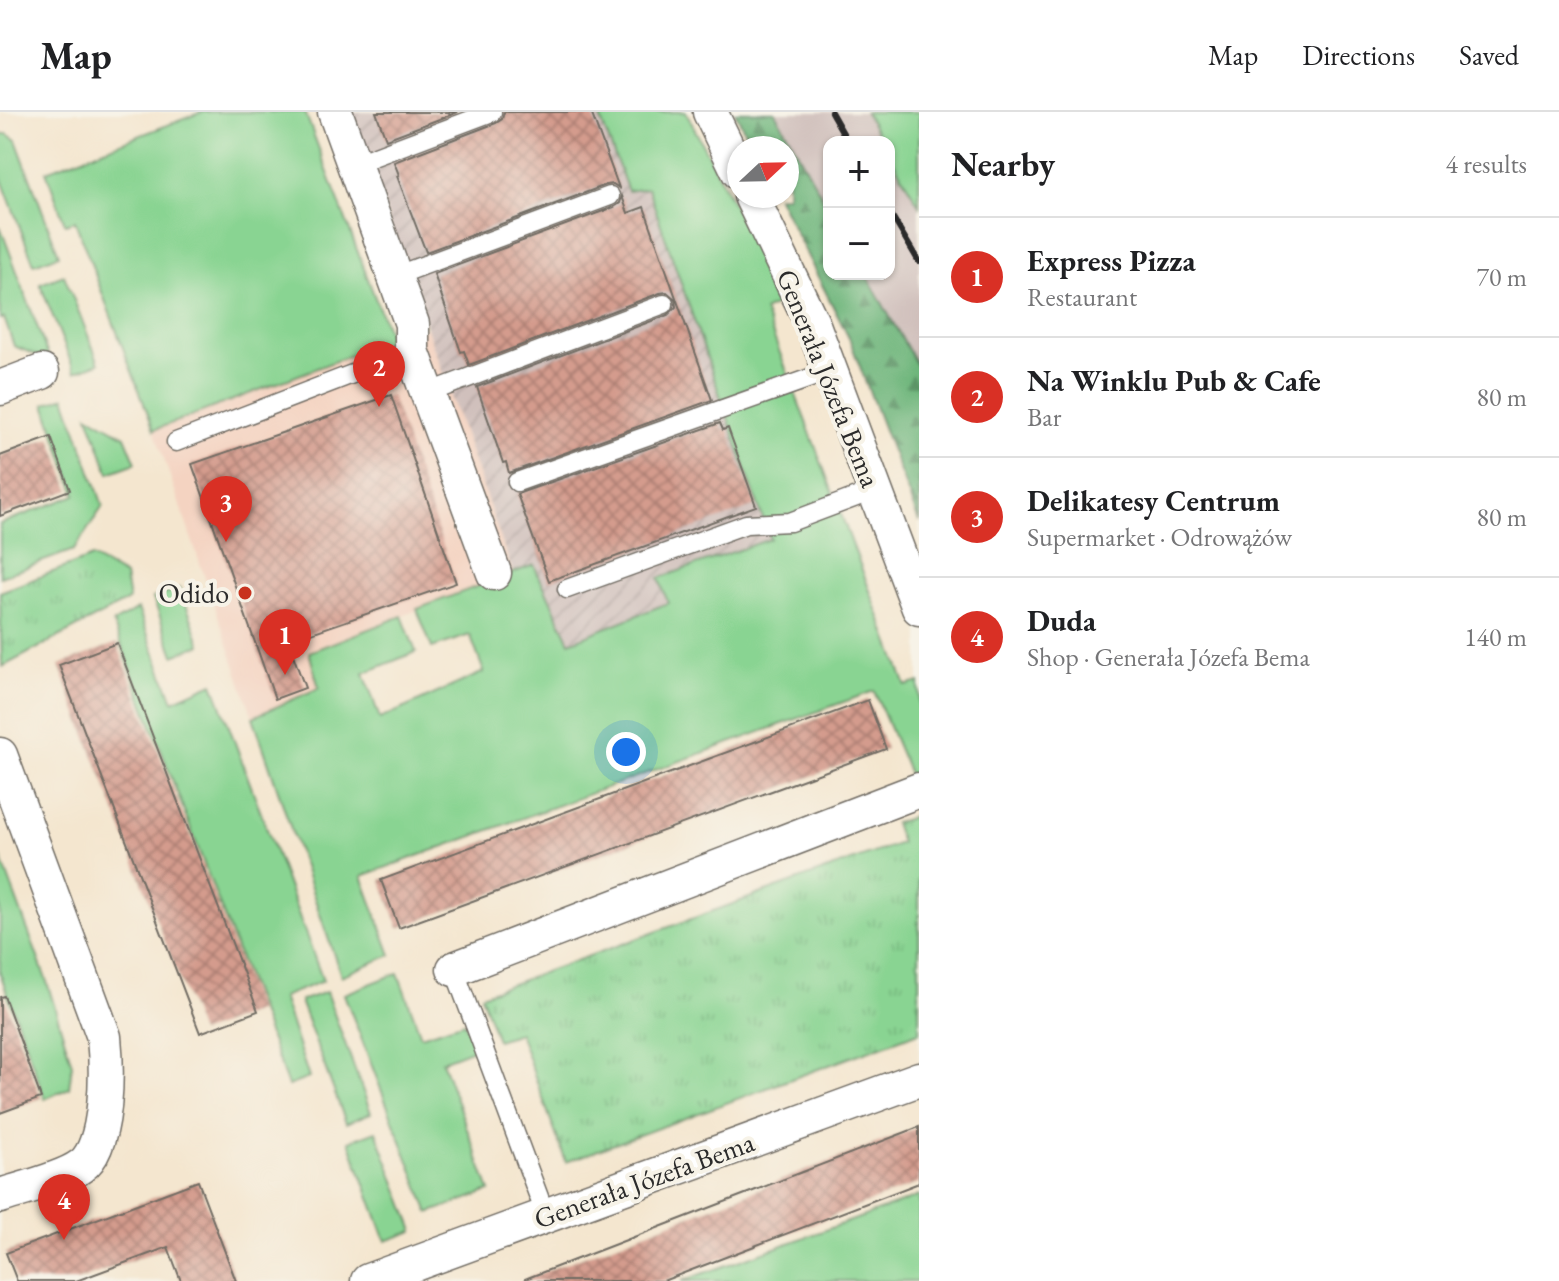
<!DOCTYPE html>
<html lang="en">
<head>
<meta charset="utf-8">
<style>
  :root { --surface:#fff; --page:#f2f2f2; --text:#202124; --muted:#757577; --line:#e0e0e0; --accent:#d93025 }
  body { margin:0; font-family:"EB Garamond",serif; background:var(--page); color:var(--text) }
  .controls { position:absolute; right:24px; top:24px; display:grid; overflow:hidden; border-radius:16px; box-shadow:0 2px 6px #0004 }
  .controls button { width:72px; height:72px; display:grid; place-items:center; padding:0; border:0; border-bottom:2px solid var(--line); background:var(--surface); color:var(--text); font:40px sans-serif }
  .compass { position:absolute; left:727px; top:24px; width:72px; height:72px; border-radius:50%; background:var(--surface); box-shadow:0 2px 6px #0004; rotate:68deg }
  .you { position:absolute; left:626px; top:640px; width:28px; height:28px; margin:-20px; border:6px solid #fff; border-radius:50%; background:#1a73e8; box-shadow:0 0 0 12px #1a73e833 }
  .badge { display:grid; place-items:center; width:52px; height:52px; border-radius:50%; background:var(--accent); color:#fff; font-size:26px; font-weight:700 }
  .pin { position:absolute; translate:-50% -66px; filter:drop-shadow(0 2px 4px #0008) }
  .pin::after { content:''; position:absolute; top:42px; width:28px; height:24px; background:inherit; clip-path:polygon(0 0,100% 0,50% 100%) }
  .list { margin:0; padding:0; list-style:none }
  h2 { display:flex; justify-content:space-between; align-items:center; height:104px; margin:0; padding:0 32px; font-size:34px }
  h2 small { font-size:26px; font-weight:400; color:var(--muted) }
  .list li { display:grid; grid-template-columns:52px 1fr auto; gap:24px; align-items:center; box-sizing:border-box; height:120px; padding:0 32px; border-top:2px solid var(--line) }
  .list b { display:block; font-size:30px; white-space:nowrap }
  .list p { margin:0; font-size:26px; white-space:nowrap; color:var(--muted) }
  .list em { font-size:26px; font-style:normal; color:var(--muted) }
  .map { position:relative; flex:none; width:919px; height:1169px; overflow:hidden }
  header { display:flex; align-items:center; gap:48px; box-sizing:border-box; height:112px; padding:0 40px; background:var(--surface); border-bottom:2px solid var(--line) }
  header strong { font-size:38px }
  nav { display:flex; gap:44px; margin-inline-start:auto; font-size:28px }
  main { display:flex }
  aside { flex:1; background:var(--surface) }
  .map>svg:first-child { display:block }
</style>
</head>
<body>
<header>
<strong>Map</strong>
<nav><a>Map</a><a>Directions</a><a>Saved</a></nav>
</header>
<main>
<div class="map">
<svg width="919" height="1169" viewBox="0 0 919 1169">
  <defs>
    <pattern id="industrial-furrows" width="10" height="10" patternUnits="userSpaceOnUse" patternTransform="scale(2)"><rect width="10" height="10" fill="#d0c0bc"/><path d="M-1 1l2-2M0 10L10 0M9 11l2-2" fill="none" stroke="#b3a5a2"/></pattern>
    <pattern id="forest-firs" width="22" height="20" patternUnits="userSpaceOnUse" patternTransform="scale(2)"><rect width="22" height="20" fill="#6eb67c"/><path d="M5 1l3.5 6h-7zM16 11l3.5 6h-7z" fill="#5b9466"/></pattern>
    <pattern id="park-tufts" width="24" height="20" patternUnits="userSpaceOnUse" patternTransform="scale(2)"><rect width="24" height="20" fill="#89d492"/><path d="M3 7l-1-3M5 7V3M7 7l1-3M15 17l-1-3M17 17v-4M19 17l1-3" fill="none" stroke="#76b67e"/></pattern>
    <pattern id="building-cross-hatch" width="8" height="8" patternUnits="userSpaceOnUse" patternTransform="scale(2)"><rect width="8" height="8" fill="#d49b8d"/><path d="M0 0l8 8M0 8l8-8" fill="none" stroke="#ac7f73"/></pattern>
  </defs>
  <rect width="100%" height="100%" fill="#f7f3e8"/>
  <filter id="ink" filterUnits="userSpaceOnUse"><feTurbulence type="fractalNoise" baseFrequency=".0125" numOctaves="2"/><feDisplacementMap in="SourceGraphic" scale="16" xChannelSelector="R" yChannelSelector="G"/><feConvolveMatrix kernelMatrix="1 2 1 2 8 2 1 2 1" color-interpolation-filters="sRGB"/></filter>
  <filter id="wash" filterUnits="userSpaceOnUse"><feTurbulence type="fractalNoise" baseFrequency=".006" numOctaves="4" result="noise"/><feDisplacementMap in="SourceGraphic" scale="32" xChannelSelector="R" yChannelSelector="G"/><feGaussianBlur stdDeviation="1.8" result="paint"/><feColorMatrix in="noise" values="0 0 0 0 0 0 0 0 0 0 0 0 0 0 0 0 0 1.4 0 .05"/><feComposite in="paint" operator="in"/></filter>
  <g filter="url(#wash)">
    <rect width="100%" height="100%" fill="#f4e6cf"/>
    <path fill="#f4d3c1" d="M427,216L513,461L309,540L320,576L253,605L154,318Z"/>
    <path fill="url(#industrial-furrows)" d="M351,0H598L628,79L647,76L770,427L660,466L669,491L569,530L534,453L513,461Z"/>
    <g fill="#d0c0bc">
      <path d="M775,0H865L882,30H829V97Z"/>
      <path d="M889,42L919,93V256L866,162H889Z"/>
    </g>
    <g fill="#89d492" stroke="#5a805e" stroke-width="2">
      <path d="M202,0H305L391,228L154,318L75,109L65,112L46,59Z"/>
      <path d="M598,0H686L783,189L764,199L906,574L919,570V666L912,669L874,579L362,764L391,843L341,864L253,605L319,576L309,540L402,504L416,540L364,561L380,607L484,560L470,523L432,536L417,497L534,453L570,530L668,491L659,466L770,427L648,76L628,79Z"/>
      <path d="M865,0H919V93L889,42V30H882Z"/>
      <path d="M0,22H7L16,28L59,143L34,152L0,63Z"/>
      <path d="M0,114L50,249L14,234L4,206L0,207Z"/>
      <path d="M64,163L99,251L75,260L40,172Z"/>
      <path d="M65,285L103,394L74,438L0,465V412L76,383L45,292Z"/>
      <path d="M88,303L125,324L136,351L109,361Z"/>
      <path d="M180,476L201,533L174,543L153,486Z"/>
      <path d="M138,497L173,589L213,571L323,869L282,885L309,966L288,974L113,511Z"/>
      <path d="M0,743L47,870L72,952L69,976L45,987L0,861Z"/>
      <path d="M398,861L421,924L464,910L476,936L442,949L490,1079L429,1101L344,882Z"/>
      <path d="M326,880L371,1001L346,1011L300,889Z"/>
      <path d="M376,1019L414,1119L386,1129L349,1029Z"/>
      <path d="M919,1084V1169H682L901,1091Z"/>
    </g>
    <path fill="url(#forest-firs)" stroke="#4c7054" stroke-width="2" d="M735,0H775L829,97V162H866L919,257V410L849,226L777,84H787V36H753Z"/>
    <g fill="url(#park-tufts)" stroke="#5a805e" stroke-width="2">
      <path d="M92,445L125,464L129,488L2,555L0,480Z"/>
      <path d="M919,703V920L566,1050L519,921L497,928L481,883L901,731L894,711Z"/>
    </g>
    <g id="blocks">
      <g fill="url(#building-cross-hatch)">
        <path d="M376,0H458L386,27Z"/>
        <path d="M504,0H591L619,76L613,72L606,73L426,140L397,64L399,63L394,50L496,11L502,7Z"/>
        <path d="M622,84L628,101L644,95L712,288L509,361L506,350L503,351L477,275L668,203L676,195L675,187L667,180L660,181L469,253L464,239L461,240L434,162L614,95L620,91Z"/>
        <path d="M391,283L456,471L288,529L305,576L275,587L192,352Z"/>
        <path d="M720,311L723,318L728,316L756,394L549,469L517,382Z"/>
        <path d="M51,325L70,378L0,404V344Z"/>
        <path d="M117,531L258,899L200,921L59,553Z"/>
        <path d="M868,588L886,637L399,816L381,768Z"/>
        <path d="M4,884L41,986L0,1001V885Z"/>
        <path d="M919,1015V1071L663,1169H525V1167Z"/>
        <path d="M198,1069L236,1169H181L168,1135L76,1169H17L6,1141Z"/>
      </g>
    </g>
  </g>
  <g filter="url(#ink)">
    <use href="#blocks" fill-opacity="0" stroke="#716c64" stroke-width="2"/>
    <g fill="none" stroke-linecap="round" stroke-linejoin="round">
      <defs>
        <g id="lane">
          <path d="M354,52L492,0"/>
          <path d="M395,164L610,84"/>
          <path d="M428,281L664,192"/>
          <path d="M176,330L412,239"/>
          <path d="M517,370L830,259"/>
          <path d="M567,477L746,412L790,410L875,378"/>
          <path d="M454,857L546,1104"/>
        </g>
        <g id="street">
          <path d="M335,0L412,212V239L494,461"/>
          <path d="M710,0L739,60"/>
          <path d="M751,84L813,213L919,496"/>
          <path d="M0,276L42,260"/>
          <path d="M0,643L104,925C107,955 109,1035 81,1054C64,1067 22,1077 0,1084"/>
          <path d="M454,857L919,678"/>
          <path d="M368,1169L919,967"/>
        </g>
      </defs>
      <use href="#lane" stroke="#716c64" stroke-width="21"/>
      <use href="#street" stroke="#716c64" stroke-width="37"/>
      <use href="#lane" stroke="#fff" stroke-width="18"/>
      <use href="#street" stroke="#fff" stroke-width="34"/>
      <g stroke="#2b2b2b" stroke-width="6">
        <path d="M831,0L848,30"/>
        <path d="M889,99L919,150"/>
      </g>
    </g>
  </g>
  <circle fill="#c8321e" stroke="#f7f3e8" stroke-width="3" cx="245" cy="481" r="8"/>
  <g text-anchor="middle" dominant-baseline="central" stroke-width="8" stroke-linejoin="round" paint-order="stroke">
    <g font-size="28" fill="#2b2b2b" stroke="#f7f3e8">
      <text transform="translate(829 266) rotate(68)">Generała Józefa Bema</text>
      <text transform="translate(644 1068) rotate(-20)">Generała Józefa Bema</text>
    </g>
    <g font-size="28" fill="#2b2b2b" stroke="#f7f3e8" text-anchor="end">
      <text x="229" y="481">Odido</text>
    </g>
  </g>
</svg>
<div class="controls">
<button>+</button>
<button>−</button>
</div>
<svg class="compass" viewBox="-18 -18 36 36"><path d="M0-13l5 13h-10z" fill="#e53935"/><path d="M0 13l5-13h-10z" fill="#757577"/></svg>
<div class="you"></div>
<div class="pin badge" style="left:285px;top:563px">1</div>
<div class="pin badge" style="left:379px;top:295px">2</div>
<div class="pin badge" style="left:226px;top:430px">3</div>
<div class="pin badge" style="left:64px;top:1128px">4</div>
</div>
<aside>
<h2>Nearby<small>4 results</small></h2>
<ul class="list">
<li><span class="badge">1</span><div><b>Express Pizza</b><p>Restaurant</p></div><em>70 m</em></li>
<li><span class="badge">2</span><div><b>Na Winklu Pub &amp; Cafe</b><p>Bar</p></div><em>80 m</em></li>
<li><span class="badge">3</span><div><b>Delikatesy Centrum</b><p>Supermarket · Odrowążów</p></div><em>80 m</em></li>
<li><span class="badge">4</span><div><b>Duda</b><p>Shop · Generała Józefa Bema</p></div><em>140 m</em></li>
</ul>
</aside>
</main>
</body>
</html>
